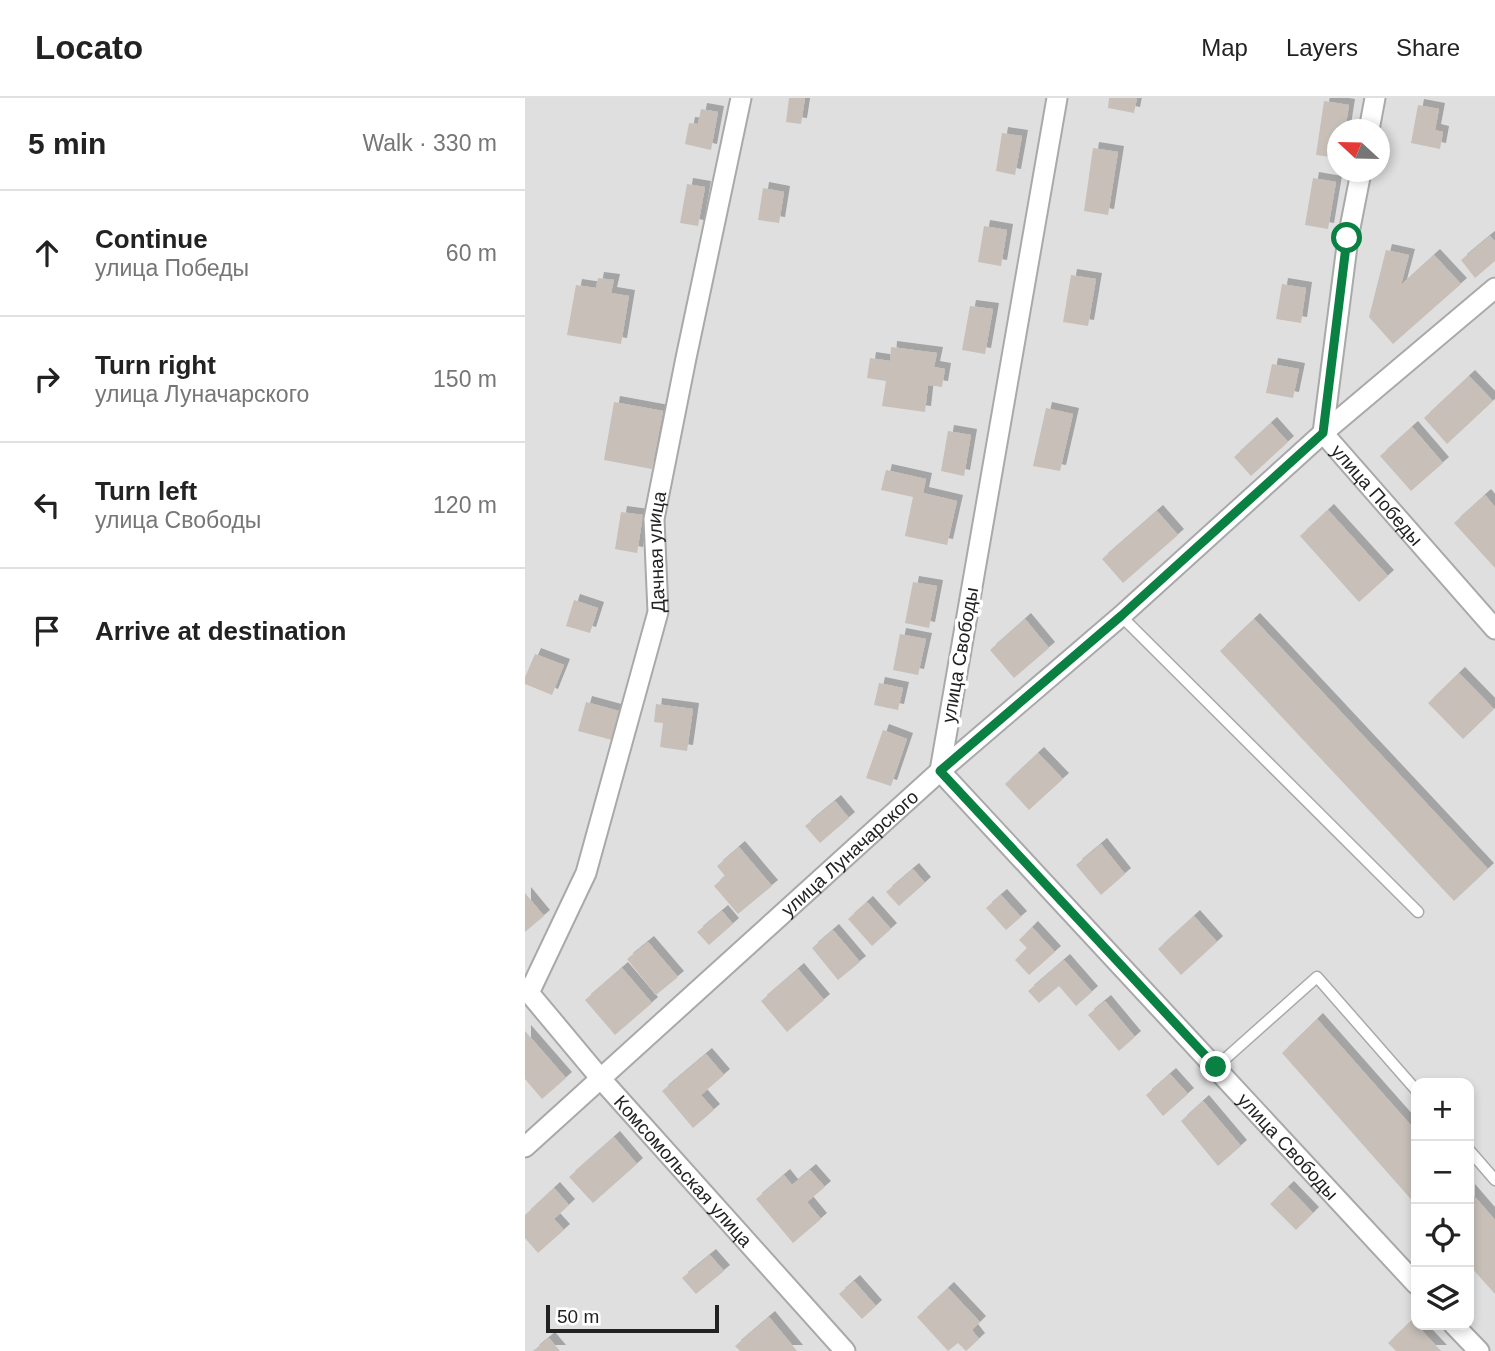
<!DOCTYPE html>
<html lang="en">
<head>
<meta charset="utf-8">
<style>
  :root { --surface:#fff; --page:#f2f2f2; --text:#222; --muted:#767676; --line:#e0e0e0 }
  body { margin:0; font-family:Helvetica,sans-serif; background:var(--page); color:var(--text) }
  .controls { position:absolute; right:21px; bottom:21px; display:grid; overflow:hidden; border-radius:14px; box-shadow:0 4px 10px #0003 }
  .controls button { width:63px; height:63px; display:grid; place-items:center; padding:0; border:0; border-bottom:2px solid var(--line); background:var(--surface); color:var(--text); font:35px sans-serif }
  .compass { position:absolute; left:802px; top:21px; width:63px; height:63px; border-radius:50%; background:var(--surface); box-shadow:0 4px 10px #0003; rotate:292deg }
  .scale { position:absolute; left:21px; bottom:18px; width:173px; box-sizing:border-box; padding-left:7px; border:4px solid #222; border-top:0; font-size:19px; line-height:24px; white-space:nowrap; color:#222; -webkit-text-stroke:5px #fff; paint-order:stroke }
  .stop { position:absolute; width:21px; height:21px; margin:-16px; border:5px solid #0b8043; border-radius:50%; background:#fff }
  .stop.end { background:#0b8043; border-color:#fff; box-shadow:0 2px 7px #0008 }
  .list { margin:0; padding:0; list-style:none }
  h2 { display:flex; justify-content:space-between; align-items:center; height:91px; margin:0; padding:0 28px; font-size:30px }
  h2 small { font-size:23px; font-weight:400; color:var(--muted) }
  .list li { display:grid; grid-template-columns:46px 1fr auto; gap:21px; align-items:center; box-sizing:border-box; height:126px; padding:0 28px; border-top:2px solid var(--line) }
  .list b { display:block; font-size:26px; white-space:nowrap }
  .list p { margin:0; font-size:23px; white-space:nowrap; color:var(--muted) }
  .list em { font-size:23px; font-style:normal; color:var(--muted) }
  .icon { flex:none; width:38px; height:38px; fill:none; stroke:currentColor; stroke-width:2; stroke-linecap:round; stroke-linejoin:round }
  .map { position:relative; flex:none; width:970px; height:1253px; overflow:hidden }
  header { display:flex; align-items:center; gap:42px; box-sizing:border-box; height:98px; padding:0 35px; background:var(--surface); border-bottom:2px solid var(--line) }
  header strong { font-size:33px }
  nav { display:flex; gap:38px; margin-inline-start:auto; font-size:24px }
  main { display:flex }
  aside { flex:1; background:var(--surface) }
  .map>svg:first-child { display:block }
</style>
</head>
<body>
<header>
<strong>Locato</strong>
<nav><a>Map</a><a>Layers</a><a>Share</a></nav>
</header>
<main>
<aside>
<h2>5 min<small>Walk · 330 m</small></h2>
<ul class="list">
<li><svg class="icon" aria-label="ahead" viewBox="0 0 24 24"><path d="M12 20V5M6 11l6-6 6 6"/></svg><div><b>Continue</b><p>улица Победы</p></div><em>60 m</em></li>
<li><svg class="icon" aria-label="right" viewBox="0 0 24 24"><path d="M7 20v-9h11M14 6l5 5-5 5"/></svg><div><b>Turn right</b><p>улица Луначарского</p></div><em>150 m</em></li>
<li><svg class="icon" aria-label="left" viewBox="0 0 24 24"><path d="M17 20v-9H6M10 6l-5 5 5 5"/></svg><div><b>Turn left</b><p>улица Свободы</p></div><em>120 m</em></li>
<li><svg class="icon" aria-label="arrive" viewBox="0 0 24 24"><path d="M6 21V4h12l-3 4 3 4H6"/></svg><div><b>Arrive at destination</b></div></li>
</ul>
</aside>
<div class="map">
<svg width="970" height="1253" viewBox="0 0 970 1253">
  <defs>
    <filter id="shadow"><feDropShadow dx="6" dy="-6" stdDeviation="0" flood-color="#0004"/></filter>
  </defs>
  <rect width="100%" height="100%" fill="#f2efe9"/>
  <path fill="#e0dfdf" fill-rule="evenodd" d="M0,0H970V1253H0ZM813,32H855V74H813ZM891,985H944V1227H891Z"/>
  <g fill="#c7bfb8" filter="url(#shadow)">
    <path d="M264,0H280L276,26L261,24Z"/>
    <path d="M584,0H612L609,15L583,10Z"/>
    <path d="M799,3L824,7L820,32H813V60L791,57Z"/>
    <path d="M893,7L914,11L910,32L918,34L915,51L886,45Z"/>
    <path d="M176,11L193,14L186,52L160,46L164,25L173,26Z"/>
    <path d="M477,35L497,38L490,77L471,73Z"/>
    <path d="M568,50L593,54L583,117L559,113Z"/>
    <path d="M788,80L811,84L803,131L780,127Z"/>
    <path d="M162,86L180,89L173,128L155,125Z"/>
    <path d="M238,90L259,94L254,125L233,122Z"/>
    <path d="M459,128L482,132L476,168L453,164Z"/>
    <path d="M965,138L970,143V163L950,180L936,162Z"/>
    <path d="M861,152L884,157L876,187L909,157L936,186L868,246L844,219Z"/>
    <path d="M546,177L571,181L563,228L538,224Z"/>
    <path d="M73,180L89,182L86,195L104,198L96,246L42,237L51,187L71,190Z"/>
    <path d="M757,186L781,190L776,225L751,221Z"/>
    <path d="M445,208L468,211L460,256L437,252Z"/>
    <path d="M366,249L412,255L409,269L420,271L417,289L403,287L400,314L357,308L361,283L342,280L345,260L365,263Z"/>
    <path d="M747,266L774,271L768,300L741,295Z"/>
    <path d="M944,278L968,303L922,346L899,320Z"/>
    <path d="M89,304L138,313L127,371L79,362Z"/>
    <path d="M521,310L548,316L535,373L508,368Z"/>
    <path d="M746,325L763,344L726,378L709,359Z"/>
    <path d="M887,329L918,365L886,393L855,358Z"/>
    <path d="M423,333L446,337L439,378L416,373Z"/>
    <path d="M361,372L401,381L398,395L432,403L422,447L380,438L388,399L356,392Z"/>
    <path d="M960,397L970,409V470L929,425Z"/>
    <path d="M803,412L863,478L834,504L775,438Z"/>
    <path d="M632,413L653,437L598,485L577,461Z"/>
    <path d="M96,414L118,417L112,455L90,451Z"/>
    <path d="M388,484L412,488L404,530L380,525Z"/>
    <path d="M49,502L73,510L65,535L41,528Z"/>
    <path d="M500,521L524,550L489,580L465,552Z"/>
    <path d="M729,521L963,771L929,803L695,553Z"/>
    <path d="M375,536L401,541L393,577L368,572Z"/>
    <path d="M10,556L39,567L27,597L0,586V579Z"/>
    <path d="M934,575L969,611L938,641L903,605Z"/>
    <path d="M354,585L378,590L373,612L349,607Z"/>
    <path d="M61,604L94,613L87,642L53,633Z"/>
    <path d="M131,606L168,611L162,653L135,649L138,625L129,624Z"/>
    <path d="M358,632L382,641L366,688L341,680Z"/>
    <path d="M513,655L538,681L504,712L480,686Z"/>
    <path d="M310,703L324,720L295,745L280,728Z"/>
    <path d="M576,746L600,776L576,797L551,767Z"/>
    <path d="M214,749L247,788L213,816L189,788L200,778L192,768Z"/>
    <path d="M388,771L400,785L374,808L361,794Z"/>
    <path d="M0,795L19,818L0,834Z"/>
    <path d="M476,797L496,819L481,832L461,810Z"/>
    <path d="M342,804L366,831L347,848L323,821Z"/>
    <path d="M197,813L208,826L184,847L172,834Z"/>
    <path d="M669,818L692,844L656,877L633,851Z"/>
    <path d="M507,829L530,854L504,877L490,862L502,850L494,842Z"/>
    <path d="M308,832L335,864L313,882L287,850Z"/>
    <path d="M123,844L153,879L131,897L102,861Z"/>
    <path d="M539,862L567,894L551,908L534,888L514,905L503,893Z"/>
    <path d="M97,870L127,905L90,937L60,902Z"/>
    <path d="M273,871L299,902L262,934L236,903Z"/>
    <path d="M580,903L610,939L594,953L563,917Z"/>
    <path d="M792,921L891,1033V1107L757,955Z"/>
    <path d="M0,933L41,980L17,1001L0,981Z"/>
    <path d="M181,956L199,977L176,997L189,1012L168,1030L137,993Z"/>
    <path d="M645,976L663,996L638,1018L621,997Z"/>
    <path d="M678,1003L716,1048L693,1068L656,1023Z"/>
    <path d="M89,1039L112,1066L68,1105L44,1079Z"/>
    <path d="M285,1072L300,1089L282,1104L296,1121L268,1145L231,1101L259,1077L267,1087Z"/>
    <path d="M763,1089L788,1115L771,1132L745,1106Z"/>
    <path d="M29,1090L44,1107L29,1121L39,1132L13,1155L0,1140V1117Z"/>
    <path d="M944,1092L970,1122V1196L944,1167Z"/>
    <path d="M185,1157L199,1173L171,1196L157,1180Z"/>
    <path d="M329,1183L351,1208L337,1221L314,1196Z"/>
    <path d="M423,1190L455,1224L447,1232L454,1241L441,1253L433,1245L423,1253L392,1219Z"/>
    <path d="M244,1219L272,1253H215L210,1248Z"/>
    <path d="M887,1222L916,1253H871L863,1245Z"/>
    <path d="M24,1240L35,1253H8Z"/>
  </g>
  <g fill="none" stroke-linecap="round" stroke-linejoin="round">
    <defs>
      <g id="lane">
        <path d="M596,518L893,814"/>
        <path d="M691,969L792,879L891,992"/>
        <path d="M944,1052L970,1082"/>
      </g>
      <g id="street">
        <path id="s1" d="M532,0L415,673L891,1186"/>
        <path d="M844,32L850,0"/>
        <path id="s2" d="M836,74L823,140L798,335L970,531"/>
        <path id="s3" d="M0,890L76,981L320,1253"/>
        <path id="s4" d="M4,895L61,775L133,514L129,421L161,260L216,0"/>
        <path id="s5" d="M0,1049L415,673L596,518L798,335L970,190"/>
        <path d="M929,1227L954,1253"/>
      </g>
    </defs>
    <use href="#lane" stroke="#a9a9a9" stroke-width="13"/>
    <use href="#street" stroke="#a9a9a9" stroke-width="23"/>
    <use href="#lane" stroke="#fff" stroke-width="10"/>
    <use href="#street" stroke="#fff" stroke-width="19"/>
  </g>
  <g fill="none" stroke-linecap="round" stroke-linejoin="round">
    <path stroke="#0b8043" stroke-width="9" d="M691,969L415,673L596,518L798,335L822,140"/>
  </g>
  <g text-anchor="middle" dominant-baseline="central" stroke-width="7" stroke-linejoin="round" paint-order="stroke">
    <g font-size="19" fill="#222" stroke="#fff">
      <text stroke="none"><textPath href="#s2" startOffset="346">улица Победы</textPath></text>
      <text stroke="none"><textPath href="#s4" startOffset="464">Дачная улица</textPath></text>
      <text transform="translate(435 557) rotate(-80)">улица Свободы</text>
      <text stroke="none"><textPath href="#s5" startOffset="438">улица Луначарского</textPath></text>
      <text stroke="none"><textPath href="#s1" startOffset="1195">улица Свободы</textPath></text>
      <text stroke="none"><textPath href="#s3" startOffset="242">Комсомольская улица</textPath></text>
    </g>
  </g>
</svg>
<div class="controls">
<button>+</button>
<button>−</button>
<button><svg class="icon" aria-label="locate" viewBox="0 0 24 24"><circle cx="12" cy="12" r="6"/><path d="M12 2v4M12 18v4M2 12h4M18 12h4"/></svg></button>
<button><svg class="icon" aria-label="layers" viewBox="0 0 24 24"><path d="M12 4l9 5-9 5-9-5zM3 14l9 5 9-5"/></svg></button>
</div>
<svg class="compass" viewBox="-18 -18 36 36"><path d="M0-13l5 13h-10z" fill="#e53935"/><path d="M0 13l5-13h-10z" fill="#767676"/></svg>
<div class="scale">50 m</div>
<div class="stop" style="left:822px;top:140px"></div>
<div class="stop end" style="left:691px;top:969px"></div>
</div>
</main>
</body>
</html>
